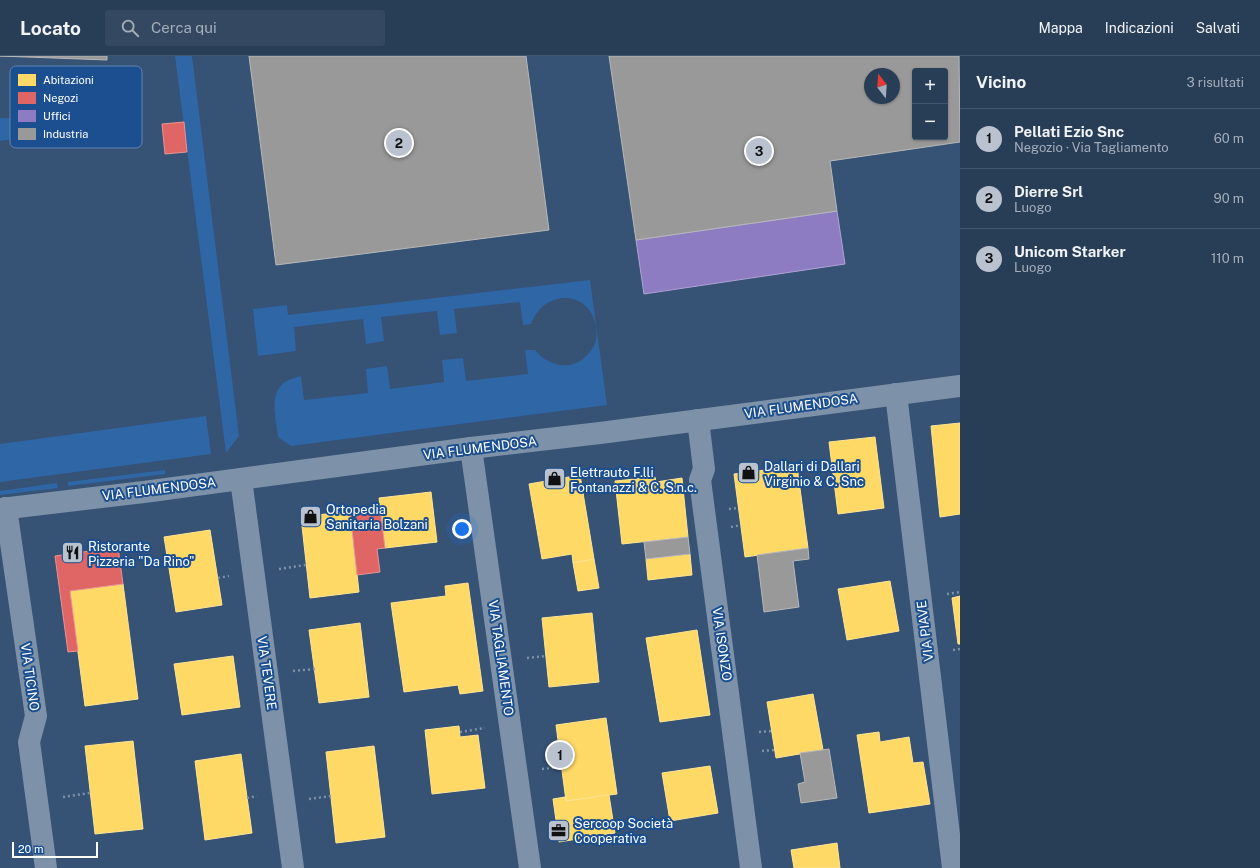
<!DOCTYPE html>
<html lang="it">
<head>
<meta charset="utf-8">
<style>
  :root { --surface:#283e57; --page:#344961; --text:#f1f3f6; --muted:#a5aeba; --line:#44576d; --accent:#b9c2ce }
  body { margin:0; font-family:"Public Sans",sans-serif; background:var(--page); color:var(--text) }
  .controls { position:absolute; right:12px; top:12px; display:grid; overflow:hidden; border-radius:4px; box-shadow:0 1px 3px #0004 }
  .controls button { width:36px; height:36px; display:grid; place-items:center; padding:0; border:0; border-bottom:1px solid var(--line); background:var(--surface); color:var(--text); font:20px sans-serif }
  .compass { position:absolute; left:864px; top:12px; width:36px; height:36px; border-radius:50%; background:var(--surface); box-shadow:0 1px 3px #0004; rotate:343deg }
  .scale { position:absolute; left:12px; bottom:10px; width:86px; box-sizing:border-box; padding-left:4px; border:2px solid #fff; border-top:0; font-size:11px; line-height:14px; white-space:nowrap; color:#fff; -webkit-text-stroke:3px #1b4f8f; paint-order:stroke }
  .you { position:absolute; left:462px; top:473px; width:14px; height:14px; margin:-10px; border:3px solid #fff; border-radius:50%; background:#1a73e8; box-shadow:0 0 0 6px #1a73e833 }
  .badge { display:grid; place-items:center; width:26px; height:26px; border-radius:50%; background:var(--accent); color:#111; font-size:13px; font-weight:700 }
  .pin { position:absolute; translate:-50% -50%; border:2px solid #fff; box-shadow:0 1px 4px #0006 }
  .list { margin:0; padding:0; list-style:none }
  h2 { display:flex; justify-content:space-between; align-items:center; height:52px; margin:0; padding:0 16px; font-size:17px }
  h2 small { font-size:13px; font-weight:400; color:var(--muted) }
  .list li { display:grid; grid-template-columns:26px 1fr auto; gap:12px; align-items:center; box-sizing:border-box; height:60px; padding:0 16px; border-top:1px solid var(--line) }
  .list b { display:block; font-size:15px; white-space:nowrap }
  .list p { margin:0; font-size:13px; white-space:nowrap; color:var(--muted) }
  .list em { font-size:13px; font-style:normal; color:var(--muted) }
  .icon { flex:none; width:22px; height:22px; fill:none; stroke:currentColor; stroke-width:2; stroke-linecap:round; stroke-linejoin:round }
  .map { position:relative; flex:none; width:960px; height:812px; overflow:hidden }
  header { display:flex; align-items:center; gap:24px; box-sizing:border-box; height:56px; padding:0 20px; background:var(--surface); border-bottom:1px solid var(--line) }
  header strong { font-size:19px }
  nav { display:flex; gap:22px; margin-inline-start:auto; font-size:14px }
  .search { width:280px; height:36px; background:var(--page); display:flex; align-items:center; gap:10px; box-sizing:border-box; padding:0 14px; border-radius:4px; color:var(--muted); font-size:15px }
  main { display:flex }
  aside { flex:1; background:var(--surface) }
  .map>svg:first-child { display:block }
</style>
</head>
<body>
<header>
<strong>Locato</strong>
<div class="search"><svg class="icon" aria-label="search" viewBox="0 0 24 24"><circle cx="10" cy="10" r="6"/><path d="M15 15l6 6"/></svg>Cerca qui</div>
<nav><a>Mappa</a><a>Indicazioni</a><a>Salvati</a></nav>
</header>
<main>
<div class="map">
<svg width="960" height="812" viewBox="0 0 960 812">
  <rect width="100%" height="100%" fill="#365274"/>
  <g fill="#2f66a5">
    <path d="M175,0H192L239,380L226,397Z"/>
    <path d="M0,62L129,66L0,85Z"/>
    <path d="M590,224L607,349L291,390L278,381C276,363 267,333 289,324C293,322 297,321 301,320L304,344L368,337L366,313L387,310L390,333L444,326L442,304L463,302L466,325L528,318L525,294H535C543,304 556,311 570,309C579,307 587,301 592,293C597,286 597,279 596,270C589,233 544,233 531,268L523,269L520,246L454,253L457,277L440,279L437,255L381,261L384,285L366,288L363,263L294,271L296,295L258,300L253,253L287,249L288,259Z"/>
    <path d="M206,360L211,398L0,426V388Z"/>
    <path d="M165,414V418L68,430V426Z"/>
    <path d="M57,427L58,432L0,439V435Z"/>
  </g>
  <g fill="#ffd966" stroke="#ffe494">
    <path d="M960,367V458L940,461L931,370Z"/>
    <path d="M875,381L884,452L838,458L829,386Z"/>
    <path d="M797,410L808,492L745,501L734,418Z"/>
    <path d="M580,419L594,503L573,507L572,498L542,503L529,428Z"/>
    <path d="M655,421L656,426L682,422L688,481L622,488L615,425Z"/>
    <path d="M431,436L437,486L385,492L379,442Z"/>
    <path d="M350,455L359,536L310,542L301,461Z"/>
    <path d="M210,474L222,549L176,556L164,481Z"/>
    <path d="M690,498L692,519L648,524L646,503Z"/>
    <path d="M594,503L599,532L578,535L573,507Z"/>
    <path d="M890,525L899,575L847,584L838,533Z"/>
    <path d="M468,527L483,635L460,638L458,629L404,636L391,547L446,540L445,530Z"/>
    <path d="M123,528L138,643L85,650L70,535Z"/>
    <path d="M960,540V588H958L952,542Z"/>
    <path d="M592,557L599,626L549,631L542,562Z"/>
    <path d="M360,567L369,641L319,647L309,574Z"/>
    <path d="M697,574L710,659L660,666L646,582Z"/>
    <path d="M233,600L240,651L182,659L174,608Z"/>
    <path d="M813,638L823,694L776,702L767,646Z"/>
    <path d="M606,662L617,738L566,745L556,669Z"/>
    <path d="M459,670L460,681L478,679L485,732L432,738L425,674Z"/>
    <path d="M879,676L880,686L909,681L913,707L923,706L930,748L869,757L857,679Z"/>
    <path d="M133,685L143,773L95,778L85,690Z"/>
    <path d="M374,690L385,781L336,787L326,696Z"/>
    <path d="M241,698L252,777L205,784L195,705Z"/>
    <path d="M710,710L718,757L670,765L662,717Z"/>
    <path d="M609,739L615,777L559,786L553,743L565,741L566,745Z"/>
    <path d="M837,787L840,812H794L791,794Z"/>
  </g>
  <g fill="#e06666" stroke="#e99494">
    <path d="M184,66L187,96L165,98L162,68Z"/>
    <path d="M380,451L385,492L377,493L380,516L357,519L350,455Z"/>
    <path d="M118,491L123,528L70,535L78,595L68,596L55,500Z"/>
  </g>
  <path fill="#8e7cc3" stroke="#b0a3d5" d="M837,155L845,208L644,238L636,184Z"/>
  <g fill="#999" stroke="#b8b8b8" fill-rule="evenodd">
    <path d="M0,0H107V4Z"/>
    <path d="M249,0H526L549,174L276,209Z"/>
    <path d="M609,0H959L960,86L830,105L837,155L636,184ZM915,15H945V81H915ZM870,18H894V42H870Z"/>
    <path d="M688,481L690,498L646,503L644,486Z"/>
    <path d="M808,492L809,503L793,505L799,551L764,556L757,499Z"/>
    <path d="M829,693L837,742L801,747L798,728L805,726L800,697Z"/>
  </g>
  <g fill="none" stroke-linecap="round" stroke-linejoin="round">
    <g stroke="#7d92a8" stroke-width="2.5" stroke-dasharray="2 3" stroke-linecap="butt">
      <path d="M729,453L739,452"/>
      <path d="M731,471L741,469"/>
      <path d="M279,513L306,509"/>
      <path d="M218,522L229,520"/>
      <path d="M947,538L960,536"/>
      <path d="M953,594L960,593"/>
      <path d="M527,602L546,600"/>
      <path d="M293,615L315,613"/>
      <path d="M460,676L485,672"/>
      <path d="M759,676L772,675"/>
      <path d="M762,695L775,694"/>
      <path d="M542,713L561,711"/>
      <path d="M63,741L90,737"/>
      <path d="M247,742L257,740"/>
      <path d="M309,743L331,740"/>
    </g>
    <g stroke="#7d92a8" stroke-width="22">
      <path d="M896,338L953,812"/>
      <path d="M698,364L704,413L700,424L751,812"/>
      <path d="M471,392L530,812"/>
      <path d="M241,423L293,812"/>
      <path d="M6,452L36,660L29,686L46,812"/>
    </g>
    <path stroke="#7d92a8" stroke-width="22" d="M0,453L144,436L471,392L600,377L960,330"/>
  </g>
  <defs>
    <symbol id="shop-square" viewBox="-11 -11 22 22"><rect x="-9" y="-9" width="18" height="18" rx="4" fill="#b9c2ce" stroke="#1b4f8f"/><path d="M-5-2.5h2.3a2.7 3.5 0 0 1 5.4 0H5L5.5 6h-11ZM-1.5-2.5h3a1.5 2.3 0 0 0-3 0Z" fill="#111"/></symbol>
    <symbol id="restaurant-square" viewBox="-11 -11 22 22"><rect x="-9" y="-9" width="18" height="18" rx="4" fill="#b9c2ce" stroke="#1b4f8f"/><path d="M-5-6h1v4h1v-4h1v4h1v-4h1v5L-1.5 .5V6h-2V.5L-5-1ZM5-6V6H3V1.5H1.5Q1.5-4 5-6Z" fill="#111"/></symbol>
    <symbol id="office-square" viewBox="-11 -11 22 22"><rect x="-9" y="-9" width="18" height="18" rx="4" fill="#b9c2ce" stroke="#1b4f8f"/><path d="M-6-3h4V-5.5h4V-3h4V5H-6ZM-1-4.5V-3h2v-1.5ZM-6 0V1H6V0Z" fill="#111"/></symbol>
  </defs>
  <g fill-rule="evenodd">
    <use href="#shop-square" x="736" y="404" width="25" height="25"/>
    <use href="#shop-square" x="542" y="410" width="25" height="25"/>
    <use href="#shop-square" x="298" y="448" width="25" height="25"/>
    <use href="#restaurant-square" x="60" y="484" width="25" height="25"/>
    <use href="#office-square" x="546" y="762" width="25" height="25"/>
  </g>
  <g text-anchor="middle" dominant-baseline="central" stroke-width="4" stroke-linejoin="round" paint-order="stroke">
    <g font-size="13" fill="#fff" stroke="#1b4f8f">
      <text transform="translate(801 350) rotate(-8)">VIA FLUMENDOSA</text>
      <text transform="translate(480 392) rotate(-7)">VIA FLUMENDOSA</text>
      <text transform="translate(159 433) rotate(-7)">VIA FLUMENDOSA</text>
      <text transform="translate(925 575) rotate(-97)">VIA PIAVE</text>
      <text transform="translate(722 588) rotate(82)">VIA ISONZO</text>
      <text transform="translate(501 602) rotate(82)">VIA TAGLIAMENTO</text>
      <text transform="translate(267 617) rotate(82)">VIA TEVERE</text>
      <text transform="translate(30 621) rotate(82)">VIA TICINO</text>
    </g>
    <g font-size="13" fill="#fff" stroke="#1b4f8f" text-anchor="start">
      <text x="764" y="410">Dallari di Dallari<tspan x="764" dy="15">Virginio &amp; C. Snc</tspan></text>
      <text x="570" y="416">Elettrauto F.lli<tspan x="570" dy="15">Fontanazzi &amp; C. S.n.c.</tspan></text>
      <text x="326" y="453">Ortopedia<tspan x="326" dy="15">Sanitaria Bolzani</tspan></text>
      <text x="88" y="490">Ristorante<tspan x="88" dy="15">Pizzeria "Da Rino"</tspan></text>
      <text x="574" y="767">Sercoop Società<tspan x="574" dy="15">Cooperativa</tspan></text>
    </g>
  </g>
  <rect x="10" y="10" width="132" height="82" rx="6" fill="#1b4f8f" stroke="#5f84b1" stroke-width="1"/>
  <rect x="18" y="18" width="18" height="12" fill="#ffd966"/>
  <rect x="18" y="36" width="18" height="12" fill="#e06666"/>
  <rect x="18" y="54" width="18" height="12" fill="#8e7cc3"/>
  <rect x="18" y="72" width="18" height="12" fill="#999"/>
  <g font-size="11" fill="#fff">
    <text x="43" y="28">Abitazioni</text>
    <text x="43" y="46">Negozi</text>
    <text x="43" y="64">Uffici</text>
    <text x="43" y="82">Industria</text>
  </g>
</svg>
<div class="controls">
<button>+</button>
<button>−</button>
</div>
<svg class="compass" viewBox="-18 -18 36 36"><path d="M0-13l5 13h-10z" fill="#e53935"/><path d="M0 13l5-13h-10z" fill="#a5aeba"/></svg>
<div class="scale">20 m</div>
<div class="you"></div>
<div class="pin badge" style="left:560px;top:699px">1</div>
<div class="pin badge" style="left:399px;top:87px">2</div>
<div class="pin badge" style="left:759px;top:95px">3</div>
</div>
<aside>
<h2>Vicino<small>3 risultati</small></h2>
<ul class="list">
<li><span class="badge">1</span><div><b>Pellati Ezio Snc</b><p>Negozio · Via Tagliamento</p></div><em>60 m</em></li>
<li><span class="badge">2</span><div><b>Dierre Srl</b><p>Luogo</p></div><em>90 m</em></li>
<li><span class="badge">3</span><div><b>Unicom Starker</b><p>Luogo</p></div><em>110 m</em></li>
</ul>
</aside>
</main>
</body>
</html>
